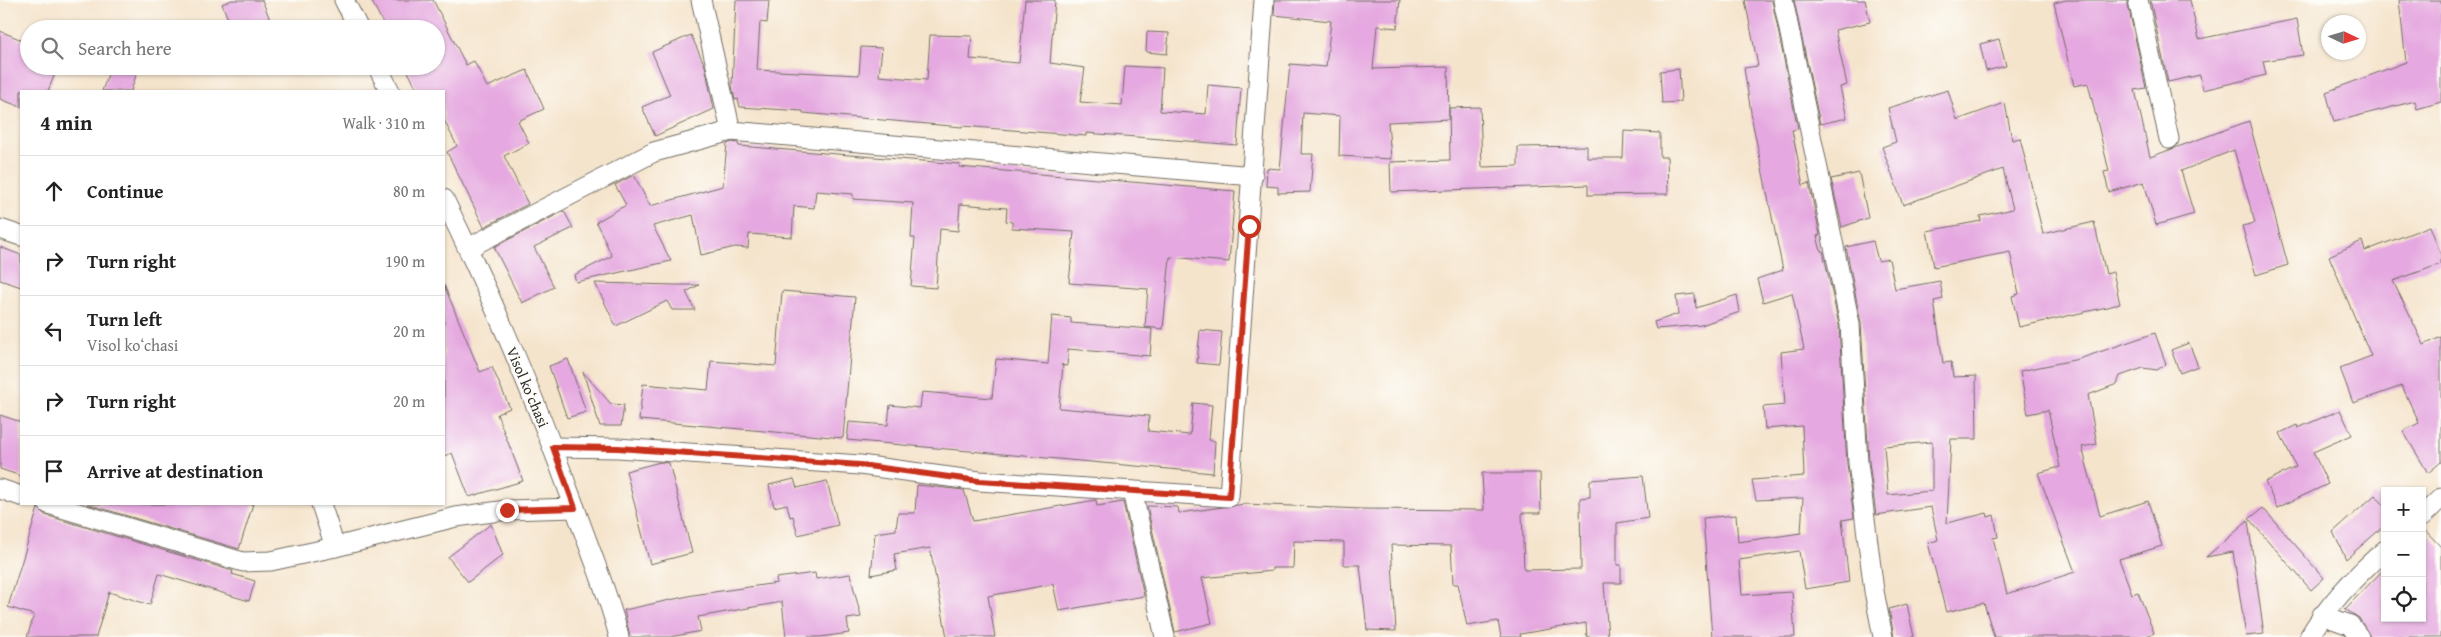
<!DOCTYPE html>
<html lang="en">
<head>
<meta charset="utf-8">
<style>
  :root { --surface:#fff; --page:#f6f6f6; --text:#222; --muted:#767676; --line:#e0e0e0 }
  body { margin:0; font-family:"Gentium Book Plus",serif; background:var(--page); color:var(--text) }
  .controls { position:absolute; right:15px; bottom:15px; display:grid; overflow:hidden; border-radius:0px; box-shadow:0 1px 4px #0004 }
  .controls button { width:45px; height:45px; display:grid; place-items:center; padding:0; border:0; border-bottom:1px solid var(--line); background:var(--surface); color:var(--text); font:25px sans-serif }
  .compass { position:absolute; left:2321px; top:15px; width:45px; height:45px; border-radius:50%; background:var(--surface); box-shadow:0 1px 4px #0004; rotate:94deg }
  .stop { position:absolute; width:15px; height:15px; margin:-11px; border:4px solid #c8321e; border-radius:50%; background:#fff }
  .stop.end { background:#c8321e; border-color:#fff; box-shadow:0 1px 5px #0008 }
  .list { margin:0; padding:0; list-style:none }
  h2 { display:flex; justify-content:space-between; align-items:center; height:65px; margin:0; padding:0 20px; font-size:21px }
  h2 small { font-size:16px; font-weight:400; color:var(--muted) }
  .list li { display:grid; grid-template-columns:32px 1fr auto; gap:15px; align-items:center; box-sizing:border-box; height:70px; padding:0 20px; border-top:1px solid var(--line) }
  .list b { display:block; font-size:19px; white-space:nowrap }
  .list p { margin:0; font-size:16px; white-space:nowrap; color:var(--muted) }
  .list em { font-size:16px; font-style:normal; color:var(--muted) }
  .icon { flex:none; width:28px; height:28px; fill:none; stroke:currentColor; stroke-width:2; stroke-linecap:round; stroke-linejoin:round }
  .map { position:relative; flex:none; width:2441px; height:637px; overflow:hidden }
  .search { position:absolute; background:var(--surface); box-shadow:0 1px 4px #0004; left:20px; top:20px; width:425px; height:55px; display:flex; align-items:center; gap:12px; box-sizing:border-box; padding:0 18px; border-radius:28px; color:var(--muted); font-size:19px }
  .panel { position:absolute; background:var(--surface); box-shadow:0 1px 4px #0004; left:20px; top:90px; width:425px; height:415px; border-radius:0px }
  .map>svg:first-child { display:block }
</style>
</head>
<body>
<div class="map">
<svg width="2441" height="637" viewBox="0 0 2441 637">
  <rect width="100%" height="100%" fill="#fdfcf7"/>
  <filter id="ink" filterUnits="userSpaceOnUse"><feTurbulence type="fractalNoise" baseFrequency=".02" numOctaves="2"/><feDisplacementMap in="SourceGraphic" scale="10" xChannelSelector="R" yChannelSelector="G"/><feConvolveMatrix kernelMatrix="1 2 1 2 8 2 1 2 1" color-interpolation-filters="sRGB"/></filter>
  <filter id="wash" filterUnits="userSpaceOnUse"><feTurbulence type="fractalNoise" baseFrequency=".0096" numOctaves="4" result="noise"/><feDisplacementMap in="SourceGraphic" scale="20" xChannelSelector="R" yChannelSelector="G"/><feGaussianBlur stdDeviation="1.12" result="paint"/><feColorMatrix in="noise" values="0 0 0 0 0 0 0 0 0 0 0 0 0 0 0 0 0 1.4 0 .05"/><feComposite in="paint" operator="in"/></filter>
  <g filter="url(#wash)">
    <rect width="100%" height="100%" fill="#f5e4cc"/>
    <g id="blocks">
      <g fill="#e5a8e0" fill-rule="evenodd">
        <path d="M232,0H262L274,29H232L222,4Z"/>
        <path d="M371,0H433L466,65L474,61L487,87L527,70L544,109L518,121L529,143L504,156L528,204L484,227L482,223L447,152L457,146L444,120V91H418L405,66H436V29H386Z"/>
        <path d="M736,0H769L767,23L760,22L757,70L859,75L861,47L882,48L879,76L927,80L930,35L972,36L970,59L1019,63L1025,0H1055L1050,63L1085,68L1080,102L1122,105L1125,66L1163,68L1160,111L1206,114L1208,85L1241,88L1237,145L1086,133V136L962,126V127L803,113V111L740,107L738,99L735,100L732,86Z"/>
        <path d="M1275,0H1400L1397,28L1377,26L1373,69L1448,67L1449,119L1388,122L1391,159L1339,156L1340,116L1303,113L1301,154H1313L1310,192L1278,193V187L1266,186L1267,168L1280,169L1290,64L1326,67L1331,21L1274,15Z"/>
        <path d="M1745,0H1772L1798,129L1792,130L1803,185L1809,183L1820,235L1817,236L1821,251H1823L1839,325L1847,464L1854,518L1842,520L1849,582L1805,589L1799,551L1739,560L1742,595L1792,592L1795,637H1712L1703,518L1736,515L1738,542L1801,533L1803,498L1756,500L1752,480L1804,476L1802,426L1765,429L1763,407L1785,405L1781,352L1804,349L1792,293L1763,302L1757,279L1783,270L1753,125L1744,68L1758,66Z"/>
        <path d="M1794,0H1865L1870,22L1835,30L1847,85L1840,87L1847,118L1820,124Z"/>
        <path d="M2066,0H2127L2146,88L2135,90L2150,157L2249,121L2288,265L2256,275L2242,226L2255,223L2234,150L2181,171L2194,214L2156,225L2144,182L2109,192L2104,172L2109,171L2088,83L2074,86L2054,3Z"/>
        <path d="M2150,0H2190L2199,39L2297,19L2303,55L2263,61L2266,75L2203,90L2200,75L2168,82Z"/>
        <path d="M2399,0H2441V102L2417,109L2415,101L2334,122L2326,92L2406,62Z"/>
        <path d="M0,31L29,43V66H58L48,91H21V107L0,99Z"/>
        <path d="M1147,32L1169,33L1167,54L1146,52Z"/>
        <path d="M691,35L705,66L714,109L655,136L642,107L670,95L652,52Z"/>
        <path d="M1999,39L2006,66L1986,71L1980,44Z"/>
        <path d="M111,66H139L131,91H102Z"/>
        <path d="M1679,69L1681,102L1662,103L1660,71Z"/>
        <path d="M1948,90L1957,120L2005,103L2012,140L2020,138L2043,234L2094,222L2106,274L2113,272L2120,304L2019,327L2012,296L2019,294L2010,252L1934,267L1927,231L1981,221L1980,216L2013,209L2003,169L1903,205L1882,147L1896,142L1888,108Z"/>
        <path d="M1480,107L1482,167L1518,166V147L1587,146V158H1623L1624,131L1660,133V157H1667L1668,194L1588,195V185L1391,192L1390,162L1450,160L1449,108Z"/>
        <path d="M732,142L738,143L739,146L960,164L959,167L1235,191L1229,262L1170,257L1163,329L1145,327L1148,289L1069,283L1074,232L1012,228V222L1006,221L1007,208L960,204L958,231L940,229L936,288L911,286L915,238H911L913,203L853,199V194L816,191L814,208L794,206L792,237L749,234L748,248L735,247L701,255L693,215L653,226L671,261L576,282L574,275L612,256L596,222L626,205L615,185L634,175L650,206L723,186L727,144Z"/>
        <path d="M1859,173L1868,218L1842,227L1831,179Z"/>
        <path d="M564,211L573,228L534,247L554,287L522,303L494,247Z"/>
        <path d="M2430,226L2441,255V264L2393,281L2424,345L2441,337V462L2428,473L2403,431L2419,423L2402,386L2353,403L2340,368L2371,356L2329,256L2362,241L2365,251Z"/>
        <path d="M1873,241L1878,261L1889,259L1895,289L1940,281L1943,299L1934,301L1943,363L1951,362L1953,377L1976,376L1977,439H1951L1947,523L1987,513L1988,517L1994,515L1998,537L1993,538L2007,594L2075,572L2038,473L2060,467L2048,410L2028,414L2020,371L2079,359L2155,333L2166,364L2157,370L2143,368L2120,376L2117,384L2088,395L2097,444L2082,447L2100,516L2148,501L2162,546L2119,559L2132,594L2138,592L2154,633L2144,637H1994L1984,603L1946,612L1928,543L1938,540L1931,507L1876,515L1869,462L1861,323L1846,247ZM1932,442V491L1888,495L1884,446Z"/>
        <path d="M0,247L21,255V287L0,280Z"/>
        <path d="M595,283L676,285H699L686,292L695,310H672L667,301L616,326Z"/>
        <path d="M444,285L480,372L492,367L510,408L497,414L523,481L469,497L452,453L444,456Z"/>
        <path d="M782,291L855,297L843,438L639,420L643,384L708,390L711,361L776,366Z"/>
        <path d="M1695,294L1696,308L1737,295L1740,312L1701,325L1656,329L1654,322L1678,314L1676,296Z"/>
        <path d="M1052,316L1071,318V323L1152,329L1150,356L1068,349L1067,366L1061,365H1063L1059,408L1149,416L1148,431L1190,435L1193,403L1212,405L1209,440L1215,441L1213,473L847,440L849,422L888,425L890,405L920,408L922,392L992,398L996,359L1048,364Z"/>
        <path d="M1200,330L1222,332L1219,365L1197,363Z"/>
        <path d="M2189,343L2198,366L2180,373L2171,350Z"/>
        <path d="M568,359L586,412L567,418L549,366Z"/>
        <path d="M583,372L611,404L624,405L621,426H600Z"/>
        <path d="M2340,410L2352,435L2313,452L2328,484L2277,508L2265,482L2296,467L2280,433L2297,425L2298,428Z"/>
        <path d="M0,415L21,422V476L0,469Z"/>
        <path d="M660,462L669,463L692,553L650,564L626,471Z"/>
        <path d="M1482,473H1540L1541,513H1522L1524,570L1581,569L1580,498L1590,497V480L1643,476L1648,518L1617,523V565H1621V583H1604L1608,637H1587L1586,623L1520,634L1521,637H1501L1498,621L1467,626L1458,584H1453L1451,546L1391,545L1396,631L1367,630L1360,565H1344V542L1294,541L1293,568H1272V571L1202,578L1212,623L1175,632L1147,506L1178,507L1179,513L1245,504L1362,509L1484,510Z"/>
        <path d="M794,479L797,488L827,481L838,525L798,535L793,516L790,517L787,504L774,507L769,485Z"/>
        <path d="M917,485L964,490L973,521L1096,500L1097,506L1123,502L1144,596L1059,611L1053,584L988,596L995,637H947L930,548L894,554L897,570L871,575L875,533L896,530L898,513H915Z"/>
        <path d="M2375,495L2385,506V525L2346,559L2333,532Z"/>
        <path d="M87,504H253L239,549Z"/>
        <path d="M38,508L45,515L233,571L232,574L255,581L249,601L159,574L150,605L109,592L96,637H27L34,615L8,607Z"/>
        <path d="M2263,508L2324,578L2311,590L2249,519Z"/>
        <path d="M2248,521L2264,634L2246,636L2233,552L2206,557Z"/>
        <path d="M491,524L503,555L468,582L448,557Z"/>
        <path d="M2422,527L2441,547V637H2370L2359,618L2345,609L2385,568V618H2422Z"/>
        <path d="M815,573L816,579L850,574L861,617L847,619L849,633L820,637H786L782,602L698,617L701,631L670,637H630L624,610L693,595L777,583L776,578Z"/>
        <path d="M1907,604L1914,637H1894L1889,609Z"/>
      </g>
    </g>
  </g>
  <g filter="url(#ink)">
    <use href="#blocks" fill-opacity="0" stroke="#726c63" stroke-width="1"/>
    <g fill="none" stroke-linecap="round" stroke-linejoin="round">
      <defs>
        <g id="minor">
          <path d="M344,0L359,29"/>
          <path d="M701,0L731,131L1253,176"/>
          <path d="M1783,0L1850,324L1858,463L1874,591L1883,637"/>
          <path d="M2138,0L2169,139"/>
          <path d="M377,66L390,91"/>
          <path d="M444,199C493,299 537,403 575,508C590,551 608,592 619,637"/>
          <path d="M0,229L21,236"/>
          <path d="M468,248L654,152L731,131"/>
          <path d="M553,447L618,448L860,465L979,481L1229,497L1264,0"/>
          <path d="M0,489L21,496"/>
          <path d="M1132,491L1165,637"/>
          <path d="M48,504L243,562L271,561L335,547L321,504"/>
          <path d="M2422,516L2441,498"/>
          <path d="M335,547L456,517L507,510L575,508"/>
          <path d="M2322,615L2350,625L2359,637"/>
          <path d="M2309,637C2329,603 2355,576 2385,550"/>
        </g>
      </defs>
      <use href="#minor" stroke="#726c63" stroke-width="21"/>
      <use href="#minor" stroke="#fff" stroke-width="19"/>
    </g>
  </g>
  <g fill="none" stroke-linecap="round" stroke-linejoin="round" filter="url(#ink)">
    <path stroke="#c8321e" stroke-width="6" d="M507,510L575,508L553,447L618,448L860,465L979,481L1229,497L1249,226"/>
  </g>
  <g text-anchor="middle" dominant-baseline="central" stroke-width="4" stroke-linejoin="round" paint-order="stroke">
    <g font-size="15" fill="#2b2b2b" stroke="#fdfcf7">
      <text transform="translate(528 387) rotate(67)">Visol koʻchasi</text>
    </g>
  </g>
</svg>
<div class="controls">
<button>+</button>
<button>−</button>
<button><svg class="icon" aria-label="locate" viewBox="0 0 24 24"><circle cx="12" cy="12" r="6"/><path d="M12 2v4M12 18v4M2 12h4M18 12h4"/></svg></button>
</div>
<svg class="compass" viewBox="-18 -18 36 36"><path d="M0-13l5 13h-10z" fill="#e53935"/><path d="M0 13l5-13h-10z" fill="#767676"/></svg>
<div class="stop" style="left:1249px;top:226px"></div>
<div class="stop end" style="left:507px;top:510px"></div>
<div class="search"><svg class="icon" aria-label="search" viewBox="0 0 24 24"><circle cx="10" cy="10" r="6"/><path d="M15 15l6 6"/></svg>Search here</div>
<section class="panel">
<h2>4 min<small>Walk · 310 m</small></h2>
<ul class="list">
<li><svg class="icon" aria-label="ahead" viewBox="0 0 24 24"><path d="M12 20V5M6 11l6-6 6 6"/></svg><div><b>Continue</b></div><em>80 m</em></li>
<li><svg class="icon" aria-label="right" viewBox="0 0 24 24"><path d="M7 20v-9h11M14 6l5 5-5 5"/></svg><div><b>Turn right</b></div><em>190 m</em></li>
<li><svg class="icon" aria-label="left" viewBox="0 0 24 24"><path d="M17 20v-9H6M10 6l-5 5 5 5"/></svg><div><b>Turn left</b><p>Visol koʻchasi</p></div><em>20 m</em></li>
<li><svg class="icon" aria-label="right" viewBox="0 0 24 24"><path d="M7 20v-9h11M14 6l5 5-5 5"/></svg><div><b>Turn right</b></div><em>20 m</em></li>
<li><svg class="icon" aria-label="arrive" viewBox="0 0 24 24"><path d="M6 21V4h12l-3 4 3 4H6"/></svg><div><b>Arrive at destination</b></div></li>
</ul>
</section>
</div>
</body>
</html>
